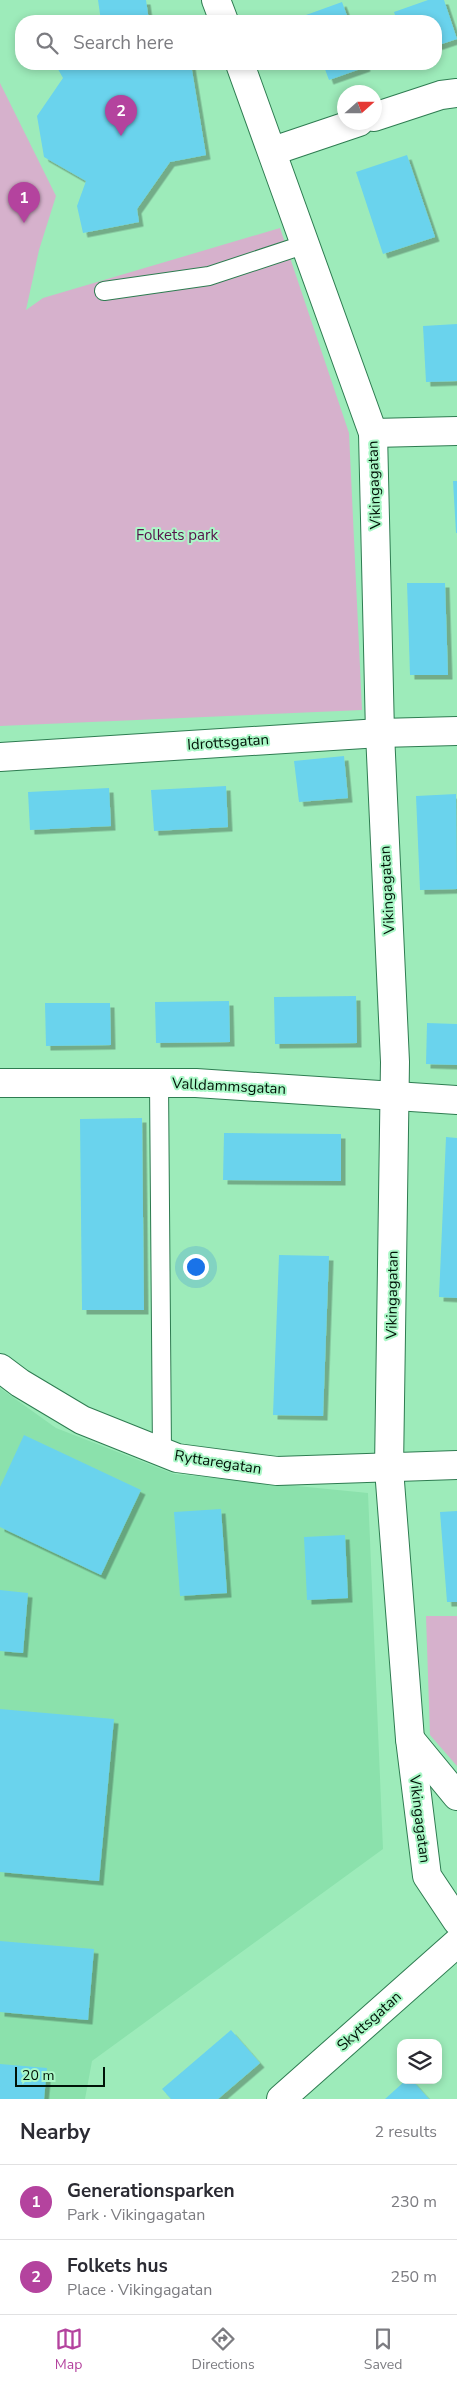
<!DOCTYPE html>
<html lang="en">
<head>
<meta charset="utf-8">
<style>
  :root { --surface:#fff; --page:#f7f7f7; --text:#2b2b33; --muted:#7c7c81; --line:#e1e1e2; --accent:#b4439e }
  body { margin:0; font-family:"Nunito Sans",sans-serif; background:var(--page); color:var(--text) }
  .controls { position:absolute; right:15px; bottom:15px; display:grid; overflow:hidden; border-radius:10px; box-shadow:0 2px 8px #0003 }
  .controls button { width:45px; height:45px; display:grid; place-items:center; padding:0; border:0; border-bottom:1px solid var(--line); background:var(--surface); color:var(--text); font:25px sans-serif }
  .compass { position:absolute; left:337px; top:85px; width:45px; height:45px; border-radius:50%; background:var(--surface); box-shadow:0 2px 8px #0003; rotate:69deg }
  .scale { position:absolute; left:15px; bottom:12px; width:90px; box-sizing:border-box; padding-left:5px; border:2px solid #001307; border-top:0; font-size:14px; line-height:18px; white-space:nowrap; color:#001307; -webkit-text-stroke:4px #aaf8c7; paint-order:stroke }
  .you { position:absolute; left:195px; top:1266px; width:18px; height:18px; margin:-12px; border:4px solid #fff; border-radius:50%; background:#1a73e8; box-shadow:0 0 0 8px #1a73e833 }
  .badge { display:grid; place-items:center; width:32px; height:32px; border-radius:50%; background:var(--accent); color:#fff; font-size:16px; font-weight:700 }
  .pin { position:absolute; translate:-50% -41px; filter:drop-shadow(0 1px 2px #0008) }
  .pin::after { content:''; position:absolute; top:26px; width:18px; height:15px; background:inherit; clip-path:polygon(0 0,100% 0,50% 100%) }
  .list { margin:0; padding:0; list-style:none }
  h2 { display:flex; justify-content:space-between; align-items:center; height:65px; margin:0; padding:0 20px; font-size:21px }
  h2 small { font-size:16px; font-weight:400; color:var(--muted) }
  .list li { display:grid; grid-template-columns:32px 1fr auto; gap:15px; align-items:center; box-sizing:border-box; height:75px; padding:0 20px; border-top:1px solid var(--line) }
  .list b { display:block; font-size:19px; white-space:nowrap }
  .list p { margin:0; font-size:16px; white-space:nowrap; color:var(--muted) }
  .list em { font-size:16px; font-style:normal; color:var(--muted) }
  .icon { flex:none; width:28px; height:28px; fill:none; stroke:currentColor; stroke-width:2; stroke-linecap:round; stroke-linejoin:round }
  .map { position:relative; flex:none; width:457px; height:2099px; overflow:hidden }
  .search { position:absolute; background:var(--surface); box-shadow:0 2px 8px #0003; left:15px; right:15px; top:15px; height:55px; display:flex; align-items:center; gap:12px; box-sizing:border-box; padding:0 18px; border-radius:20px; color:var(--muted); font-size:19px }
  .sheet { height:215px; background:var(--surface) }
  nav { display:flex; justify-content:space-around; align-items:center; box-sizing:border-box; height:70px; border-top:1px solid var(--line); background:var(--surface); font-size:14px; color:var(--muted) }
  nav a { display:grid; justify-items:center; gap:2px }
  nav .on { color:var(--accent) }
  .map>svg:first-child { display:block }
</style>
</head>
<body>
<div class="map">
<svg width="457" height="2099" viewBox="0 0 457 2099">
  <defs>
    <filter id="shadow"><feDropShadow dx="4.5" dy="4.5" stdDeviation="0" flood-color="#0004"/></filter>
  </defs>
  <rect width="100%" height="100%" fill="#9debba"/>
  <path fill="#8be1ac" d="M0,1388L56,1428L174,1474L368,1493L383,1849L92,2061L85,2099H0Z"/>
  <g fill="#d6b1cc">
    <path d="M0,83L56,196L39,250L26,310L43,298L280,228L349,433L362,710L0,726Z"/>
    <path d="M426,1616H457V1766L430,1735Z"/>
  </g>
  <g fill="#6bd3ed" filter="url(#shadow)">
    <path d="M98,0H146L149,21H101Z"/>
    <path d="M428,0H444L457,39L436,46V21H397L394,12Z"/>
    <path d="M342,2L349,21H308L306,15Z"/>
    <path d="M55,64H156V66L191,64L206,155L170,162L137,209L139,222L83,233L77,206L86,181L44,157L37,116L63,78Z"/>
    <path d="M323,64H365L366,67L329,80Z"/>
    <path d="M407,155L435,237L383,254L356,172Z"/>
    <path d="M457,324V381L426,382L423,326Z"/>
    <path d="M453,481H457V533H456Z"/>
    <path d="M407,583H445L448,675H410Z"/>
    <path d="M344,756L348,798L299,802L294,761Z"/>
    <path d="M226,786L228,827L154,831L151,790Z"/>
    <path d="M109,788L111,826L30,830L28,792Z"/>
    <path d="M456,794L457,889L420,890L416,796Z"/>
    <path d="M356,996L357,1043L275,1044L274,997Z"/>
    <path d="M229,1001L230,1042L156,1043L155,1002Z"/>
    <path d="M45,1003H110L111,1045L46,1046Z"/>
    <path d="M427,1023L457,1024V1065L426,1064Z"/>
    <path d="M142,1118L144,1310H82L80,1119Z"/>
    <path d="M224,1133L341,1134V1181L223,1180Z"/>
    <path d="M446,1137L457,1138V1298L439,1297Z"/>
    <path d="M279,1255L329,1256L323,1416L273,1415Z"/>
    <path d="M24,1435L141,1490L101,1575L0,1527V1487Z"/>
    <path d="M221,1509L227,1593L180,1596L174,1512Z"/>
    <path d="M457,1511V1602H447L440,1512Z"/>
    <path d="M345,1535L348,1598L307,1600L304,1537Z"/>
    <path d="M0,1590L28,1593L23,1653L0,1651Z"/>
    <path d="M0,1709L114,1719L99,1881L0,1872Z"/>
    <path d="M0,1941L94,1949L88,2020L0,2012Z"/>
    <path d="M231,2030L260,2063L218,2099H171L162,2089Z"/>
    <path d="M0,2064L47,2068L44,2099H0Z"/>
    <path d="M406,2080H412L429,2099H385Z"/>
  </g>
  <g fill="none" stroke-linecap="round" stroke-linejoin="round">
    <defs>
      <g id="service">
        <path d="M104,291L209,276L306,244"/>
        <path d="M159,1083L162,1452"/>
      </g>
      <g id="minor">
        <path d="M216,0L224,21"/>
        <path d="M240,64L373,433L380,733L395,1062L389,1469L410,1739L427,1876L457,1921"/>
        <path d="M374,117L441,95L457,93"/>
        <path d="M273,151L359,122"/>
        <path d="M373,433L457,431"/>
        <path d="M0,757L380,733L457,731"/>
        <path d="M0,1368L20,1383L82,1420L177,1458L277,1471L457,1465"/>
        <path d="M410,1739L457,1796"/>
        <path d="M281,2099L457,1943"/>
      </g>
      <path id="tertiary" d="M0,1083H196L457,1100"/>
    </defs>
    <use href="#service" stroke="#2e7c51" stroke-width="20"/>
    <use href="#minor" stroke="#2e7c51" stroke-width="30"/>
    <use href="#tertiary" stroke="#2e7c51" stroke-width="30"/>
    <use href="#service" stroke="#fff" stroke-width="18"/>
    <use href="#minor" stroke="#fff" stroke-width="28"/>
    <use href="#tertiary" stroke="#fff" stroke-width="28"/>
  </g>
  <g text-anchor="middle" dominant-baseline="central" stroke-width="4" stroke-linejoin="round" paint-order="stroke">
    <g font-size="15" fill="#001307" stroke="#aaf8c7">
      <text transform="translate(374 485) rotate(-92)">Vikingagatan</text>
      <text transform="translate(228 742) rotate(-4)">Idrottsgatan</text>
      <text transform="translate(387 890) rotate(-93)">Vikingagatan</text>
      <text transform="translate(229 1086) rotate(3)">Valldammsgatan</text>
      <text transform="translate(392 1295) rotate(-89)">Vikingagatan</text>
      <text transform="translate(218 1462) rotate(9)">Ryttaregatan</text>
      <text transform="translate(420 1819) rotate(83)">Vikingagatan</text>
      <text transform="translate(369 2021) rotate(-42)">Skyttsgatan</text>
    </g>
    <g font-size="15" fill="#56114a" stroke="#aaf8c7">
      <text x="177" y="535">Folkets park</text>
    </g>
  </g>
</svg>
<div class="controls">
<button><svg class="icon" aria-label="layers" viewBox="0 0 24 24"><path d="M12 4l9 5-9 5-9-5zM3 14l9 5 9-5"/></svg></button>
</div>
<svg class="compass" viewBox="-18 -18 36 36"><path d="M0-13l5 13h-10z" fill="#e53935"/><path d="M0 13l5-13h-10z" fill="#7c7c81"/></svg>
<div class="scale">20 m</div>
<div class="you"></div>
<div class="pin badge" style="left:24px;top:223px">1</div>
<div class="pin badge" style="left:121px;top:136px">2</div>
<div class="search"><svg class="icon" aria-label="search" viewBox="0 0 24 24"><circle cx="10" cy="10" r="6"/><path d="M15 15l6 6"/></svg>Search here</div>
</div>
<section class="sheet">
<h2>Nearby<small>2 results</small></h2>
<ul class="list">
<li><span class="badge">1</span><div><b>Generationsparken</b><p>Park · Vikingagatan</p></div><em>230 m</em></li>
<li><span class="badge">2</span><div><b>Folkets hus</b><p>Place · Vikingagatan</p></div><em>250 m</em></li>
</ul>
</section>
<nav>
<a class="on"><svg class="icon" aria-label="map" viewBox="0 0 24 24"><path d="M3 6l6-2 6 2 6-2v14l-6 2-6-2-6 2zM9 4v14M15 6v14"/></svg>Map</a>
<a><svg class="icon" aria-label="directions" viewBox="0 0 24 24"><path d="M12 3l9 9-9 9-9-9zM9 14v-3h6M13 9l2 2-2 2"/></svg>Directions</a>
<a><svg class="icon" aria-label="saved" viewBox="0 0 24 24"><path d="M7 4h10v16l-5-4-5 4z"/></svg>Saved</a>
</nav>
</body>
</html>
